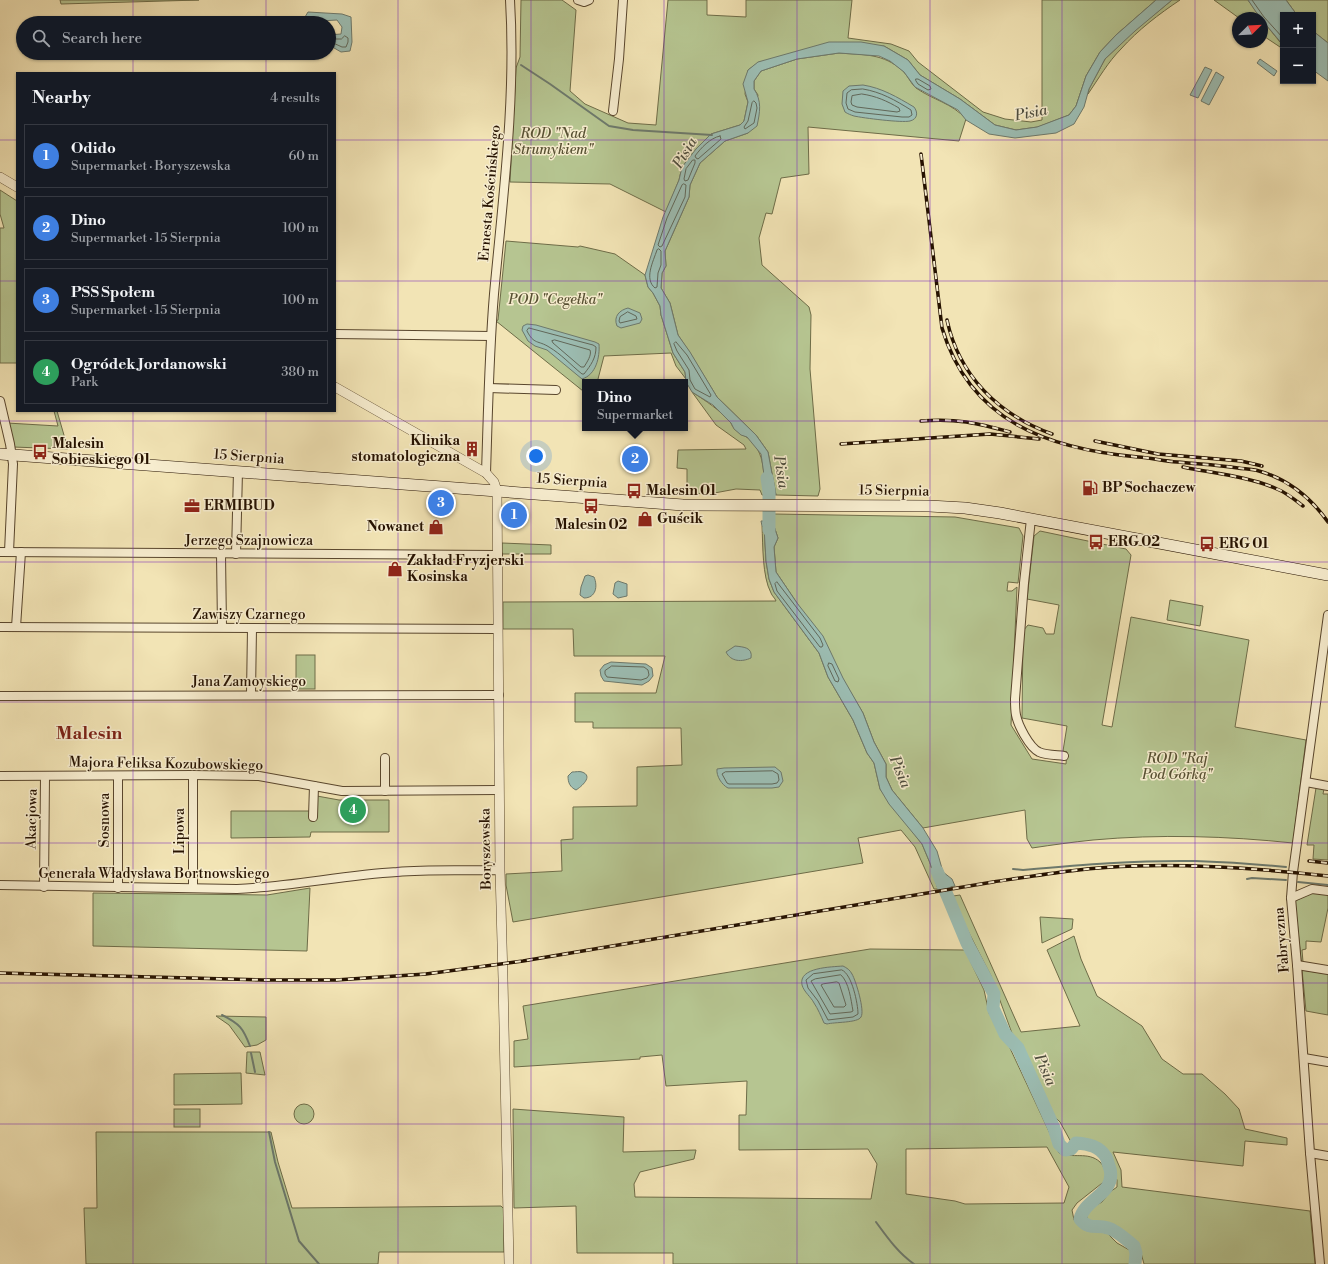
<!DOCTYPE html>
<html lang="en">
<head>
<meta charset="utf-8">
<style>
  :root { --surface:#171b24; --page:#242831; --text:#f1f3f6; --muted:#9ea1a6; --line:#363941; --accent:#c59692 }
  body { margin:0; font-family:"Libre Bodoni",serif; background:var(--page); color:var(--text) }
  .controls { position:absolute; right:12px; top:12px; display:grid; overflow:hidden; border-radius:0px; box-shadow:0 1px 3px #0004 }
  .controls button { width:36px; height:36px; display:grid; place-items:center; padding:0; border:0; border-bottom:1px solid var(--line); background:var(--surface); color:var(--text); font:20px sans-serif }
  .compass { position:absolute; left:1232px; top:12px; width:36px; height:36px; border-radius:50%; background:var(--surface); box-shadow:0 1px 3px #0004; rotate:66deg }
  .you { position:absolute; left:536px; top:456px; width:14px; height:14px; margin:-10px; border:3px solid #fff; border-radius:50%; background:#1a73e8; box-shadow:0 0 0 6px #1a73e833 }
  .badge { display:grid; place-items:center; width:26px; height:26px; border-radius:50%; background:var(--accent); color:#fff; font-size:13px; font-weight:700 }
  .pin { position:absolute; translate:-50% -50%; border:2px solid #fff; box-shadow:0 1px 4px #0006 }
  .popup { position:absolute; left:582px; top:379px; width:106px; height:52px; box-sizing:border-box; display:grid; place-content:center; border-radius:0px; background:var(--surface); filter:drop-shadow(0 1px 3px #0005); font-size:13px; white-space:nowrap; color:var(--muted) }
  .popup b { font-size:15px; color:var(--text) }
  .popup::after { content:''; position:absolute; left:50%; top:100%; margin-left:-8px; border:8px solid transparent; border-top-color:var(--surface) }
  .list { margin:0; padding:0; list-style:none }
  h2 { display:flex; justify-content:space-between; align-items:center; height:52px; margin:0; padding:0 16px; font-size:17px }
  h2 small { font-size:13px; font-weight:400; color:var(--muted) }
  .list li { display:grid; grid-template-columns:26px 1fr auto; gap:12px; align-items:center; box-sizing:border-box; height:64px; margin:0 8px 8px; padding:0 8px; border:1px solid var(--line); border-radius:0px }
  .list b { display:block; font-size:15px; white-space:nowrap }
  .list p { margin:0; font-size:13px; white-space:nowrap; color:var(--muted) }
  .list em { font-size:13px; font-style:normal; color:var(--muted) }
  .icon { flex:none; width:22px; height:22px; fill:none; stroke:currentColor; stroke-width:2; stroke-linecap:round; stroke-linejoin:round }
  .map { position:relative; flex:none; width:1328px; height:1264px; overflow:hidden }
  .search { position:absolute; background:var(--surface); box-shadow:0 1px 3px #0004; left:16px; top:16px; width:320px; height:44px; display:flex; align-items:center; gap:10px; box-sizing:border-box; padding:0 14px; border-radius:22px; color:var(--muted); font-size:15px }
  .panel { position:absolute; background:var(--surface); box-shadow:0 1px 3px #0004; left:16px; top:72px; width:320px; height:340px; border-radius:0px }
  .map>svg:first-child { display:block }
</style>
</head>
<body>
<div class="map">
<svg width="1328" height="1264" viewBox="0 0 1328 1264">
  <rect width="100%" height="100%" fill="#f2e4b5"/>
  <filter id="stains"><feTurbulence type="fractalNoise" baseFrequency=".005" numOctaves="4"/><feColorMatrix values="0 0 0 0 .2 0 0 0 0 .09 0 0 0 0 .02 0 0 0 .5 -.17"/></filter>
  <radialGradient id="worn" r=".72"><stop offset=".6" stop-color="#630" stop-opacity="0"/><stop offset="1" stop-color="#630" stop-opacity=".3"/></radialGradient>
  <g fill="#b6c591" stroke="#6e6c48" fill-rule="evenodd">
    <path d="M60,0H199L61,4Z"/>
    <path d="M521,0H562L576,10L570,91L585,104L628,123L656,125L668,0H707V15L746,17V0H852L848,38L891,44L909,51L918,62L983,112L1005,119L1031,122L1042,120V0H1156L1116,35L1100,52L1086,76L1076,106L1069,115L1038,127L1016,130L995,125L960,99L920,75L908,60L884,46L759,62L748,70L745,94L748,102L744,121L740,125L711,134L682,167L679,180L666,212L610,184L510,182L516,68L520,57Z"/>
    <path d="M1172,0H1180C1159,14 1138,30 1121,49C1108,62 1099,78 1088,94L1089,89L1105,59L1134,31Z"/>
    <path d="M1214,0H1248L1261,18H1239Z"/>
    <path d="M1286,0H1328V43L1313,31V15H1297Z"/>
    <path d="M1262,20L1280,42L1283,45V49L1262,35Z"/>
    <path d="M839,53C864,55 883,53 903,71C908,76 911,84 916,88C933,100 952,103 966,119L959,141L808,127L809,174L781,178L772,214L766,213L759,238L762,265L809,307L811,315L810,369L820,489L818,496L776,495L768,452L756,435L717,397L690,353L678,335L670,303L661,288L662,273L666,266L665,251L689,197L690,185L700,163L725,141L748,133L758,95L754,89V81L761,71L797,59Z"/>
    <path d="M0,190L17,201V363H0V228H4L0,214Z"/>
    <path d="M506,241L578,247L580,246L615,254L645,275L648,287L653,293L660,306L661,315L673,353L685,372L686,379L676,366L671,353L604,356L598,379L596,382H585V395L583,391L496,321L498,320Z"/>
    <path d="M692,392C706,401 720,410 731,423C732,425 733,428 736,430C739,434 744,435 748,438C766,453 764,475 764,495H762L760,490L736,489L709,494L687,493V469L677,468L678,450L746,449L744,445L716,425Z"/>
    <path d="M54,411H57L68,449L13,447L7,423L58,426Z"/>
    <path d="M774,514L955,517L1019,528L1023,536L1018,583L1008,582L1007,591H1012L1017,587L1011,725L1032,759L1066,764L1067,752L1063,751L1067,726L1022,718L1023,631L1028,625L1043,628L1046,634H1054L1059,605L1027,599L1034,536L1040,531L1126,549L1131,555L1102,725L1112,727L1131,617L1249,640L1235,727L1306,740L1293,843C1227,836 1159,834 1093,840C1073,842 1052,845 1032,848L1027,839L1025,810L923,828L892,790L886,777V764L874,742L863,713L797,603L776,572L774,547L778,538L774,526Z"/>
    <path d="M762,526H764L766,561L769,579L774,592L819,653L828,677L853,720L867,753L874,763L880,789L922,844L930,863L938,889H934L915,847L901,830L858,838L863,863L513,922L506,885V874L562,871L561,840L573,839V807L637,806V767L682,765L681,728H593V722H575V693H656L665,656H574L573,629H503V602L776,601C775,598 772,596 771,593C762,576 763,545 762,526Z"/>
    <path d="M502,543L551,545V554H502Z"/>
    <path d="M1170,600L1203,606L1200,626L1167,620Z"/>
    <rect x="296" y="655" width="19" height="34"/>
    <path d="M1316,788L1324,789L1323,794H1328V860L1313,859L1314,845H1307Z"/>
    <path d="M317,796L339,800H389V832H311L310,837L231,838V811H310L311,820H316Z"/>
    <path d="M310,888L307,951L93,946V893L267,895Z"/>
    <path d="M1314,892L1328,894V908L1321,942L1306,941V949L1302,950L1303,962L1301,960L1295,901Z"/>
    <path d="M960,895L1021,1032L1080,1026L1047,950L1074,936L1081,959L1097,996L1142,1026L1162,1059L1183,1074H1202L1225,1094L1239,1109L1245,1129L1287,1138V1145L1245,1141L1243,1166L1113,1152L1121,1170L1122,1187L1310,1211L1315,1264H1144L1140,1249L1113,1225L1101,1223L1094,1225L1088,1220L1086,1214L1087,1210L1102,1202L1110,1192L1117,1187V1180L1115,1176L1109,1152L1099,1143L1076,1138L1071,1142L1060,1122L1053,1115L1042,1089L1020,1045L1013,1036L991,976L966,927L953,896Z"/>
    <path d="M1040,917L1073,919L1072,929L1042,943Z"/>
    <path d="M870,949L965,950L984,990L989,1013L1009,1046L1059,1153C1072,1159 1088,1151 1100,1162C1103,1165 1105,1170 1107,1173L1106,1180L1077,1203L1072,1210L1074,1220L1079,1226L1093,1231L1107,1233L1117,1243L1131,1251L1130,1264H673V1253H577L576,1206L514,1208L513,1109L624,1117L623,1152L696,1150L694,1159L640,1172L634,1184L635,1197L871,1199L877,1164L868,1149L739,1150V1115H746L747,1081L666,1086L662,1055L640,1057V1059L514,1067V1041L528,1039L523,1006ZM1047,1147L1069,1187L1064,1203L965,1204L955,1201L906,1194V1149Z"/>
    <path d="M1302,970L1328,974V1015L1306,1011Z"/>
    <path d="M216,1016L266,1017V1040L257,1045L245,1047L229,1025Z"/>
    <path d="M247,1052H260L265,1075L246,1073Z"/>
    <path d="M241,1073L242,1104L174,1105V1074Z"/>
    <circle cx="304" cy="1114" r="10"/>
    <rect x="174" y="1109" width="26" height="18"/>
    <path d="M96,1132H271L278,1162L292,1208L501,1206L504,1209V1252H379L378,1264H86L84,1208H97Z"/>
  </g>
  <g fill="#9cbeb4" stroke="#6d796c">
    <path d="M1156,0H1172L1135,31L1105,59L1089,89L1084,107L1074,124L1056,133L1015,138L989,134L966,120L958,110L915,87L904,72L890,61L879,56L839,53L797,59L761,71L754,81V89C762,101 760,112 757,126L748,133L725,141L700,163L690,185L689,197L665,251L666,266L662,273L661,288L670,303L678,335L690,352L717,397L756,435L768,452L776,495H764V475L761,454L747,437L741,435L734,429L731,423L713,405L692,392L686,382L685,372L673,353L661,315L660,306L653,293L648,287L645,275L663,217L679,180L682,167L696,149L711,134L740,125L744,121L748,102L743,84L748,70L758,62L829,42H861L884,46L908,60L920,75L960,99L995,125L1016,130L1037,127L1069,115L1076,106L1086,76L1100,52L1116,35Z"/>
    <path d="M1248,0H1286L1297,15H1283V45L1262,20V18L1256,12Z"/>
    <path d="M308,12L342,14L351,17L352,42L350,51L341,52L329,45V35L341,34L342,27L337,20L320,21L305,17Z"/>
    <path d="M1313,31L1328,43V81L1313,70Z"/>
    <path d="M1260,59L1277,71L1274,76L1257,63Z"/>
    <path d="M1205,67L1212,70L1198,98L1190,95Z"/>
    <path d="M1216,72L1224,77L1209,105L1201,101Z"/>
    <path d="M863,85C882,88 897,97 914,107C918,112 918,119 910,121C902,123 863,118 854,116C851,115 848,114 845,112L842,104L843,91L849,86Z"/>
    <path d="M628,308L640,313L642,319L640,323L621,328L617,326C613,316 620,310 628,308Z"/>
    <path d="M527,324L536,325L595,342L599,344C600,357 596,375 582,379L547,350L535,346L528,341L522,330L523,326Z"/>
    <path d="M764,514H774V526L778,538L774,547L776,572L797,603L823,636L843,678L863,713L874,742L886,764V777L892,790L923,828L937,851L943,872L952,879L955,886L938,889L930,863L922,844L889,804L880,789L874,763L867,753L853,720L828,677L819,653L774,592L769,579L766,561L764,527L762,526L761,521H764Z"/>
    <path d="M588,575L594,577C598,586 596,598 584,598L580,595L581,587L585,576Z"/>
    <path d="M618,581L627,584V596L618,598L613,594L615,583Z"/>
    <path d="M735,646C743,647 753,647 751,658C742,662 731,662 726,652Z"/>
    <path d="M611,662L646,664L652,668L653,676L649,681L642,685L604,681L601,676L600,670L604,665Z"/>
    <path d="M775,767L781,772L783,781L779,787L772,788H728C722,785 716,776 717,769L724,768Z"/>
    <path d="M572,772C575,772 580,771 582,772C594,776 581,787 576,790C570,787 568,783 568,776Z"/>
    <path d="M843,966C847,968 850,970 852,974C856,981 865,1011 861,1017C858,1023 834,1022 827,1024L824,1023C821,1016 818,1009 814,1003C811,997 804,992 802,985C798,967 832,967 843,966Z"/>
  </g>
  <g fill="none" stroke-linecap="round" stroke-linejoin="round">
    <g stroke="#61685a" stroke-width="1">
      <path d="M1252,0L1264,17L1283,38"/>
      <path d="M345,36L348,38V42L346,47H342L331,42L332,39H341Z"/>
      <path d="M916,79H918L930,86L931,89L928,90L918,84L916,81Z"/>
      <path d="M863,89C881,92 895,100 911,110L912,115L909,117H902L855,112L848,109L846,103L847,93L851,90Z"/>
      <path d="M862,94C876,96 887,101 899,108L900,111L897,112L857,107L852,105L851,102L852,96Z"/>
      <path d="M754,101L756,103L757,108L754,123L745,129L744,127L748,121L752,103Z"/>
      <path d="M720,136L721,139L698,159L696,158L695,156C701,148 710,138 720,136Z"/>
      <path d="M693,160H695V163L688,180L685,181L684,179L686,169Z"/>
      <path d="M684,184L686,185L685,197L662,246L660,247L658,245L667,218L682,185Z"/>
      <path d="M659,249L661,251V265L658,273L657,287L655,288C644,279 653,262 657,250Z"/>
      <path d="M628,312L636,316L637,319L620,323L619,321L620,317Z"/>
      <path d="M529,328L593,345L596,347C596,358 591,365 584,374H582C571,365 561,354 549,347C538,340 534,345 527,331Z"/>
      <path d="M555,340L590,350C592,355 587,362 584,367H581L553,343L552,341Z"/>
      <path d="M676,342L687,355L711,395L710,397L695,389L690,380L689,370L677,351L674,344Z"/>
      <path d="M777,582L820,638L823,645L822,647H820L777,591L775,584Z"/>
      <path d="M829,663L832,664L839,679L838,682L835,681L828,666Z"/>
      <path d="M612,666L644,667L648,670L649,675L647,678L641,680L607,677L605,674V671Z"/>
      <path d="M773,771L778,774L779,780L777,783L772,784H729L727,783L722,774L725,772Z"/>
      <path d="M842,970C852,974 858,1004 858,1014L853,1017L828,1020L818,1001L808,988L806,980L813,974Z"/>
      <path d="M841,975C849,982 851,1000 853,1011L851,1012L830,1014L811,981L815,979Z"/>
      <path d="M837,982L839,983L846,1005L844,1007H834L821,985L823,984Z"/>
    </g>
    <g stroke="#6d796c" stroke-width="2">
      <path d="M521,65L550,84L609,126L633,130L712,135"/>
      <path d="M1013,869L1023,870C1080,865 1138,860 1195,861C1226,862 1256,864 1286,867"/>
      <path d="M1247,879L1252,878L1286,880"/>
      <path d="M1298,882L1328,885"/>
      <path d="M222,1015C240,1024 243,1028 250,1046"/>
      <path d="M251,1053L255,1072"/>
      <path d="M269,1132L275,1162L299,1241L319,1264"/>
      <path d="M876,1222C887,1237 898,1253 914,1264"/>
    </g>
    <g stroke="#9cbeb4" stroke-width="13">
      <path d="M767,478L769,491V530"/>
      <path d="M937,871L967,943L994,994L993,1008L1005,1034L1018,1048L1054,1128L1059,1144L1065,1150L1071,1149L1076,1143C1089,1144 1099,1146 1106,1157C1108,1161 1108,1164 1110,1169C1116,1194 1085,1198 1080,1219C1090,1231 1096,1224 1108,1228C1116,1230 1128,1241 1134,1246L1136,1253L1135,1264"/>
    </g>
    <defs>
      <g id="minor">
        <path d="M578,0L584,2L589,0"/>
        <path d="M613,111L619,59L623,0"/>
        <path d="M335,334L491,336"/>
        <path d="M489,388L556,390"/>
        <path d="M0,401L10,444L13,464L9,552"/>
        <path d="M486,473C488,413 489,353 494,294C503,196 516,98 510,0"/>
        <path d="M1031,519L1024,583L1015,699C1015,704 1015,710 1016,715C1018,725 1029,747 1039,752C1046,755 1056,755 1064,756"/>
        <path d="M0,552L498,555"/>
        <path d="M221,554L222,627"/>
        <path d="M236,554L238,471"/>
        <path d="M0,627L498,629"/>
        <path d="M16,627L21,552"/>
        <path d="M251,694L252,628"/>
        <path d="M0,696L499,695"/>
        <path d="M385,758V791"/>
        <path d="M0,776L193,775L259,776L342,791L499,790"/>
        <path d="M1306,782L1328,786"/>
        <path d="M313,817L314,786"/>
        <path d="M0,885L237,889C290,887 343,875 397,872C431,869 465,871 500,870"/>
        <path d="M44,887L45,776"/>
        <path d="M118,888V776"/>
        <path d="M193,888V775"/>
        <path d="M1291,898L1312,889L1328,891"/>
        <path d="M1297,965L1328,970"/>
        <path d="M1304,1058L1328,1062"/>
        <path d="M1310,1153L1328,1156"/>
        <path d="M1320,1264L1310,1153L1297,965L1291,898L1293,872L1328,615"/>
      </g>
      <g id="tertiary">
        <path d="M0,177L17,187"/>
        <path d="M335,387L486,473L494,482L497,491L500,870L503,979L509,1264"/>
      </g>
      <path id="secondary" d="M0,454L683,505L929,506L965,508L1000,513L1328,575"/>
    </defs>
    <use href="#minor" stroke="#59462d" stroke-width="10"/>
    <use href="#tertiary" stroke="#59462d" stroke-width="10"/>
    <use href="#secondary" stroke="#261200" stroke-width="12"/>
    <use href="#minor" stroke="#f7edcf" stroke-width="8"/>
    <use href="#tertiary" stroke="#f7edcf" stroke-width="9"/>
    <use href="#secondary" stroke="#f7edcf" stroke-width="11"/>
    <defs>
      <g id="rail">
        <path d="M921,154L942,328C970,422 1049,449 1138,457C1151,458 1164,461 1177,462C1197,464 1218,465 1238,468C1244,469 1252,469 1259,471C1287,479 1311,498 1328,522"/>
        <path d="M947,320C959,376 999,415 1052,434"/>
        <path d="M921,421C956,418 977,423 1010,432"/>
        <path d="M1095,441L1158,454L1241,461L1262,466"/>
        <path d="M841,444L990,434L1039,439"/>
        <path d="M1183,467C1212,473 1251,477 1277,489C1287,493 1295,500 1303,506"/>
        <path d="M1309,861L1328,863"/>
        <path d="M0,973L263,980H336L426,974L523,961L993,882C1040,875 1087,867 1135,866C1199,864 1264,869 1328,876"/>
      </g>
    </defs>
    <use href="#rail" stroke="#261200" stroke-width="3.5"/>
    <use href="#rail" stroke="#f7edcf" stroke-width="2" stroke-dasharray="6" stroke-linecap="butt"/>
  </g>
  <path fill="none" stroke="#7b2cbf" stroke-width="1" stroke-opacity="0.55" d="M133,0V23M266,0V23M398,0V1264M531,0V1264M664,0V1264M797,0V1264M930,0V1264M1062,0V1264M1195,0V1264M133,53V73M266,53V73M0,140H17M335,140H1328M0,281H17M335,281H1328M133,411V1264M266,411V1264M0,421H1328M0,562H1328M0,702H1328M0,843H1328M0,983H1328M0,1124H1328"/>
  <defs>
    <symbol id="building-bare" viewBox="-9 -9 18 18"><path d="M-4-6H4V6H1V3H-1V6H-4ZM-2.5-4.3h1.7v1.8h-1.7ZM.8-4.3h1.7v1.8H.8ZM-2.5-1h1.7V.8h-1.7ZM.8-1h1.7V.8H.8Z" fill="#8f2418" stroke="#f7edcf" stroke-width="2.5" paint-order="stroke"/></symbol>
    <symbol id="bus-bare" viewBox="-9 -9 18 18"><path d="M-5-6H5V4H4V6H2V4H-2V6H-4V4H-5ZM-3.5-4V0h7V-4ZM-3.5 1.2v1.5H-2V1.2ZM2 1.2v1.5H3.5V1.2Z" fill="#8f2418" stroke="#f7edcf" stroke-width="2.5" paint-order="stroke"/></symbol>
    <symbol id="fuel-bare" viewBox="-9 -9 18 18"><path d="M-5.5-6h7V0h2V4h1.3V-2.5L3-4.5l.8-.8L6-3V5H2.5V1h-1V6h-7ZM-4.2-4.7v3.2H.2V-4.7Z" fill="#8f2418" stroke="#f7edcf" stroke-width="2.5" paint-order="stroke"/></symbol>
    <symbol id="office-bare" viewBox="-9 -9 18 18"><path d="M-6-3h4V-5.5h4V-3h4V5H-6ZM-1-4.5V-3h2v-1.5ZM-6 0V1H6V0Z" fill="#8f2418" stroke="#f7edcf" stroke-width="2.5" paint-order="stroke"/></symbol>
    <symbol id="shop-bare" viewBox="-9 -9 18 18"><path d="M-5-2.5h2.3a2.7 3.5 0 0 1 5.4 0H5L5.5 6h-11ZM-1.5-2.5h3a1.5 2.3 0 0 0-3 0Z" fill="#8f2418" stroke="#f7edcf" stroke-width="2.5" paint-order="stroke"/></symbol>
  </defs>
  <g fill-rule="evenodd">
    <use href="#building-bare" x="461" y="438" width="22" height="22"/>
    <use href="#bus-bare" x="29" y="441" width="22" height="22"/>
    <use href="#fuel-bare" x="1079" y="477" width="22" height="22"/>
    <use href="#bus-bare" x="623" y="480" width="22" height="22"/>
    <use href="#office-bare" x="181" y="495" width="22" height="22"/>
    <use href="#bus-bare" x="580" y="495" width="22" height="22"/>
    <use href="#shop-bare" x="634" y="508" width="22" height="22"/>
    <use href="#shop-bare" x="425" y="516" width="22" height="22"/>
    <use href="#bus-bare" x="1085" y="531" width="22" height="22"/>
    <use href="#bus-bare" x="1196" y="533" width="22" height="22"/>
    <use href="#shop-bare" x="384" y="558" width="22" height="22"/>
  </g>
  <g text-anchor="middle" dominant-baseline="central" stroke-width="3" stroke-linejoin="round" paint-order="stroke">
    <g font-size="14" font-style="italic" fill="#585133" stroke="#f7edcf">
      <text x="553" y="134">ROD "Nad<tspan x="553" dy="16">Strumykiem"</tspan></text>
      <text x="555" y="300">POD "Cegełka"</text>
      <text x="1177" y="759">ROD "Raj<tspan x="1177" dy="16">Pod Górką"</tspan></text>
    </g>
    <g font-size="14" fill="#261200" stroke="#f7edcf">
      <text transform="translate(490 193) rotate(-85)">Ernesta Kościńskiego</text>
      <text transform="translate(249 457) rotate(4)">15 Sierpnia</text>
      <text transform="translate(572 481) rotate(4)">15 Sierpnia</text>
      <text transform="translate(894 491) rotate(1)">15 Sierpnia</text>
      <text x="249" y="541">Jerzego Szajnowicza</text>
      <text x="249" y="615">Zawiszy Czarnego</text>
      <text x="249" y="682">Jana Zamoyskiego</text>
      <text transform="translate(166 764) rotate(1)">Majora Feliksa Kozubowskiego</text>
      <text transform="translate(32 819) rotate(-89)">Akacjowa</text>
      <text transform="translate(105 820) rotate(-90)">Sosnowa</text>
      <text transform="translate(180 831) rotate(-90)">Lipowa</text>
      <text transform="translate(486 849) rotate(-91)">Boryszewska</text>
      <text x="154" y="874">Generała Władysława Bortnowskiego</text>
      <text transform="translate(1282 940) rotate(-95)">Fabryczna</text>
    </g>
    <g font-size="14" font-weight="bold" fill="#261200" stroke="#f7edcf" text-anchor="start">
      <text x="460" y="441" text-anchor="end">Klinika<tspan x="460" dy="16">stomatologiczna</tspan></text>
      <text x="52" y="444">Malesin<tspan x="52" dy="16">Sobieskiego 01</tspan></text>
      <text x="1102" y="488">BP Sochaczew</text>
      <text x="646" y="491">Malesin 01</text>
      <text x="204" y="506">ERMIBUD</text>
      <text x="657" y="519">Guścik</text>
      <text x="591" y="525" text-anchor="middle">Malesin 02</text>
      <text x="424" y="527" text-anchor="end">Nowanet</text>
      <text x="1108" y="542">ERG 02</text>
      <text x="1219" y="544">ERG 01</text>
      <text x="407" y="561">Zakład Fryzjerski<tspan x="407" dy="16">Kosinska</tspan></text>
    </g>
    <g font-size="15" font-style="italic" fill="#4f4e3f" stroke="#f7edcf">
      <text transform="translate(1031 113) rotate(-11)">Pisia</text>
      <text transform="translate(685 153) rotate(-59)">Pisia</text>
      <text transform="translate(781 472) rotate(81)">Pisia</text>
      <text transform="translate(900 772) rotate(67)">Pisia</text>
      <text transform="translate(1045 1070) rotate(66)">Pisia</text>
    </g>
    <g font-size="18" font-weight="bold" fill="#7a1f14" stroke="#f7edcf">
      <text x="89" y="733">Malesin</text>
    </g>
  </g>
  <rect width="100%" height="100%" filter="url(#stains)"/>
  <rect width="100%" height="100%" fill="url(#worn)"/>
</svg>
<div class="controls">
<button>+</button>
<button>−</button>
</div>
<svg class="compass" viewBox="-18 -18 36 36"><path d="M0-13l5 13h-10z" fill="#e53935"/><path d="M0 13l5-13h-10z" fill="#9ea1a6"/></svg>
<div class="you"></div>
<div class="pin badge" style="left:514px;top:515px;background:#3f7fe0">1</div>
<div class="pin badge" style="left:635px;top:459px;background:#3f7fe0">2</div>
<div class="popup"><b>Dino</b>Supermarket</div>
<div class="pin badge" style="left:441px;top:503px;background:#3f7fe0">3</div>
<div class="pin badge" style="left:353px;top:810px;background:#2e9e5b">4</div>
<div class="search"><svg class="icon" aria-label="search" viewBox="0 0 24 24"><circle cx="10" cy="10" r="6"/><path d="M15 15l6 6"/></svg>Search here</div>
<section class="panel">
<h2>Nearby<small>4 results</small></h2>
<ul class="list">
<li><span class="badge" style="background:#3f7fe0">1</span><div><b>Odido</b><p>Supermarket · Boryszewska</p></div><em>60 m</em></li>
<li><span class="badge" style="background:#3f7fe0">2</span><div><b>Dino</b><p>Supermarket · 15 Sierpnia</p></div><em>100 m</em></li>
<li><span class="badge" style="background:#3f7fe0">3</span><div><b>PSS Społem</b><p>Supermarket · 15 Sierpnia</p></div><em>100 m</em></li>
<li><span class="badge" style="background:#2e9e5b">4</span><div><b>Ogródek Jordanowski</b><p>Park</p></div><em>380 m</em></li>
</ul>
</section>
</div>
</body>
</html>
